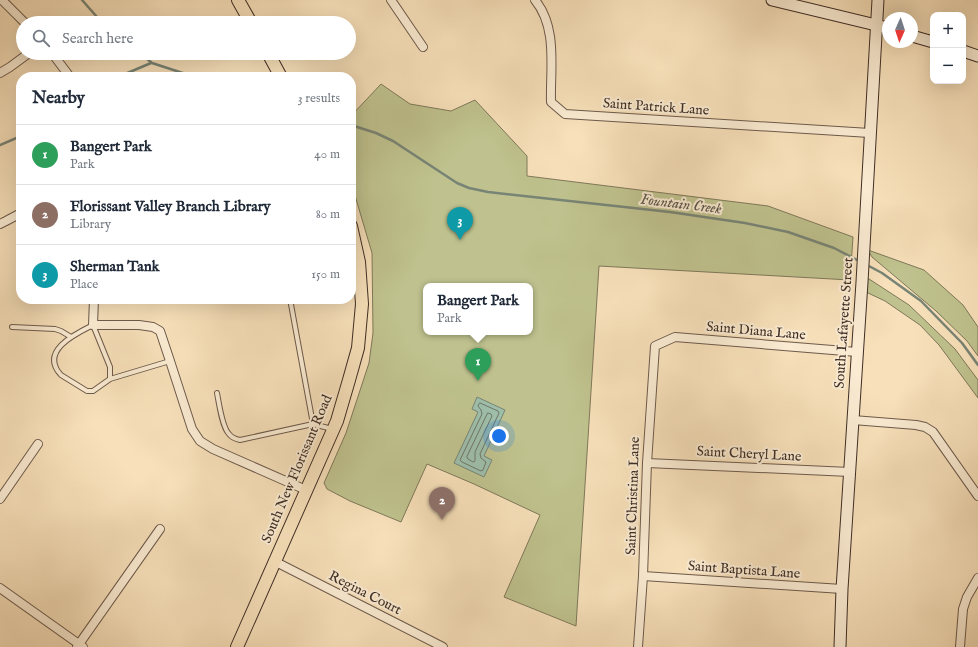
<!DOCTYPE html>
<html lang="en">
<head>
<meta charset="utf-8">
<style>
  :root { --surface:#fff; --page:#f2f2f3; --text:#1f2937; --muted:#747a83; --line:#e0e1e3; --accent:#8f2418 }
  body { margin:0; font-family:"IM FELL English",serif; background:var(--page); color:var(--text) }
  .controls { position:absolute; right:12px; top:12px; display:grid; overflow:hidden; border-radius:8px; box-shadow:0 4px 16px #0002 }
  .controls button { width:36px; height:36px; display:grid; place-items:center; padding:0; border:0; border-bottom:1px solid var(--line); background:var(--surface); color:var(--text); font:20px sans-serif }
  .compass { position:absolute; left:882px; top:12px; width:36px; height:36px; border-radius:50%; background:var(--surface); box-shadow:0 4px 16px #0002; rotate:183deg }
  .you { position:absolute; left:499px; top:436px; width:14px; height:14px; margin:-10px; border:3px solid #fff; border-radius:50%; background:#1a73e8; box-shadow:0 0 0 6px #1a73e833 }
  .badge { display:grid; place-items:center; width:26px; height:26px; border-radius:50%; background:var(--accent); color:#fff; font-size:13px; font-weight:700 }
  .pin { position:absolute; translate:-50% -33px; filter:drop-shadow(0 1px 2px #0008) }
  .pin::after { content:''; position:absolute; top:21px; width:14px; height:12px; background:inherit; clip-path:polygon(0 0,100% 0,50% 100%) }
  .popup { position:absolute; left:423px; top:283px; width:110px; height:52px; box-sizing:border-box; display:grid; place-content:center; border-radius:8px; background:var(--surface); filter:drop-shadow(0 1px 3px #0005); font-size:13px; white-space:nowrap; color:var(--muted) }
  .popup b { font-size:15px; color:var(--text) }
  .popup::after { content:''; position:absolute; left:50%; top:100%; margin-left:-8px; border:8px solid transparent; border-top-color:var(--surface) }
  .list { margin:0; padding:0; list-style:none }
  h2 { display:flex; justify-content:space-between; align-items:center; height:52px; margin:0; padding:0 16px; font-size:17px }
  h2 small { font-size:13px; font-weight:400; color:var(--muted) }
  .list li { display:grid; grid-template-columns:26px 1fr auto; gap:12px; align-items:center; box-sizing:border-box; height:60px; padding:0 16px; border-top:1px solid var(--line) }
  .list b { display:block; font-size:15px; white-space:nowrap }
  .list p { margin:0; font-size:13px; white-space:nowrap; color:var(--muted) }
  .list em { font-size:13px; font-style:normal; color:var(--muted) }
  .icon { flex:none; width:22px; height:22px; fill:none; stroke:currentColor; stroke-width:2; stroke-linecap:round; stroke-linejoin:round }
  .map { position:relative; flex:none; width:978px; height:647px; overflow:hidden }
  .search { position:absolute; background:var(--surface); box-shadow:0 4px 16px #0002; left:16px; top:16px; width:340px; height:44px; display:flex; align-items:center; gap:10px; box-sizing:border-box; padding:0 14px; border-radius:22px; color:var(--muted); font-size:15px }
  .panel { position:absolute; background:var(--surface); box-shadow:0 4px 16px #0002; left:16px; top:72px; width:340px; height:232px; border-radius:16px }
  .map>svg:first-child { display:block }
</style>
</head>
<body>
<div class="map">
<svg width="978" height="647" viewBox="0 0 978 647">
  <rect width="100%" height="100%" fill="#f7e0ba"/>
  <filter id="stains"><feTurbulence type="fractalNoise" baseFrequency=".005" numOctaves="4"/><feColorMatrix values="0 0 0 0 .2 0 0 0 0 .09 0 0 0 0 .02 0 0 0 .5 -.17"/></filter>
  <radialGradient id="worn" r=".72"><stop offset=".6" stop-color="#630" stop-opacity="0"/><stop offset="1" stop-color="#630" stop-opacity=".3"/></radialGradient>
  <g fill="#bfc28e" stroke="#7f785a" fill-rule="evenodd">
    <path d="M381,84L410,104L451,111L475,100L527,156V176L768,206L853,237L850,280L599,266L576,626L504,597L540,515L474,484L427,464L401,522L350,501L327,489L324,483L346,433L369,363L373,333L372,253L351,182V116ZM426,286H530V332H426Z"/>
    <path d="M868,250L924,270L963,305L978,327V356L967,341L936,311L872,257Z"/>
    <path d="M866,277L909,305L955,349L978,380V398L939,345L920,325L885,301L866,292Z"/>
  </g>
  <path fill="#9ebeaa" stroke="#788475" d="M477,397L505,410L484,456L492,460L484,477L454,463L478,412L472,409Z"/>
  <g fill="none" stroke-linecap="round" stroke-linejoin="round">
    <g stroke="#6e7668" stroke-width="1">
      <path d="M480,403L498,411L499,413L480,454L481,458L486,462L483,470L481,471L462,462L460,460L482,414L481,410L478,406L479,404Z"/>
      <path d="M488,413L491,414L492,416L475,452V461L473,462L468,459L467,457Z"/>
    </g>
    <g stroke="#788475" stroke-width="2.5">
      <path d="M82,0L97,17L104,23"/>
      <path d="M140,53L152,63L195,77"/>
      <path d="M118,77L151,63"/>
      <path d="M351,125L376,133L393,141L457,183L469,188L488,192L670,212L745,223L788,232L834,248L861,262"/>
      <path d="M0,145L21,136"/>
      <path d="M867,265L882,273L921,301L962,343L978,365"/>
    </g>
    <defs>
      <g id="lane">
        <path d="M290,299L313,424"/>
        <path d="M12,327L55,329L61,331L71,337"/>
        <path d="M110,379V367L93,325C75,334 39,351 61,375L87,391H93L110,379L170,361"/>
        <path d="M217,393C219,403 222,427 229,434C232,438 235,439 240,440L313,424L332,429"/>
      </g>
      <g id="street">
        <path d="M2,0L25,23"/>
        <path d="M391,0L423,47"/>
        <path d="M535,0C558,28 550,69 551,102L565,114L870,133"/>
        <path d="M52,53L70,77"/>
        <path d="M0,73L10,67L29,53"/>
        <path d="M0,224L6,221L21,213"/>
        <path d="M94,299L93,325H139L153,327L160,331L170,361L192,429L200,441L213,449L306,490"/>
        <path d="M853,420L916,425L925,427L933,432L978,496"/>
        <path d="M647,463L850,472"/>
        <path d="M0,499L38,444"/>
        <path d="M274,561L443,647"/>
        <path d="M643,576L842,589"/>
        <path d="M0,588L83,647"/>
        <path d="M77,647L160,529"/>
        <path d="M638,647L643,576L647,463L655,346L675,337L857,352"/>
        <path d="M960,647L963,609L967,597L978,578"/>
      </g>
      <g id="secondary">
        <path d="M772,0L876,25L888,28"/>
        <path d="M912,36L933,42"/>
        <path d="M963,51L978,56"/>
        <path d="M840,647L842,589L862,282L878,0"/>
      </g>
      <g id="primary">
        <path d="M238,0L251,23"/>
        <path d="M268,53L281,77"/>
        <path d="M237,647L337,421L349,380L358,348L362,304L359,262L351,226"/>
      </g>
    </defs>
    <use href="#lane" stroke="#6d5a4b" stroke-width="6"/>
    <use href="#street" stroke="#6d5a4b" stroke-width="10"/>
    <use href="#secondary" stroke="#3f2e26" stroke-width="13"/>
    <use href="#primary" stroke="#3f2e26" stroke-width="14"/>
    <use href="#lane" stroke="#faebd2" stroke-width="4"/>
    <use href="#street" stroke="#faebd2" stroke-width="8"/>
    <use href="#secondary" stroke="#faebd2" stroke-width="11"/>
    <use href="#primary" stroke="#f7e0ba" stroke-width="12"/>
  </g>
  <g text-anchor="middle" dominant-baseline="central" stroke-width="4" stroke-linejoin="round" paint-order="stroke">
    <g font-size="14" fill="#3f2e26" stroke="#faebd2">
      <text transform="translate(656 107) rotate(4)">Saint Patrick Lane</text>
      <text transform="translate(844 323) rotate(-86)">South Lafayette Street</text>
      <text transform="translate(756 331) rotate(5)">Saint Diana Lane</text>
      <text transform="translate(749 454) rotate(3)">Saint Cheryl Lane</text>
      <text transform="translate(297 469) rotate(-67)">South New Florissant Road</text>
      <text transform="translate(633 496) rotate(-88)">Saint Christina Lane</text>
      <text transform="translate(744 570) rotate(4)">Saint Baptista Lane</text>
      <text transform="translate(365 593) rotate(27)">Regina Court</text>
    </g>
    <g font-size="15" font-style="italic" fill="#575247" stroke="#faebd2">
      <text transform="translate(681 204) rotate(7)">Fountain Creek</text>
    </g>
  </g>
  <rect width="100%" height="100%" filter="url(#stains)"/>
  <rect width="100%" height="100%" fill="url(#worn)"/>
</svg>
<div class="controls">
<button>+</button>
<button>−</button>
</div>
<svg class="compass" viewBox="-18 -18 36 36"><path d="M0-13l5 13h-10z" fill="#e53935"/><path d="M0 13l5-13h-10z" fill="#747a83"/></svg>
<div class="you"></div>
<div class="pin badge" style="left:478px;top:381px;background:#2e9e5b">1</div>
<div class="popup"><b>Bangert Park</b>Park</div>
<div class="pin badge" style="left:442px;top:520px;background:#8d6e63">2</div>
<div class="pin badge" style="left:460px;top:240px;background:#0f9aa8">3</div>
<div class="search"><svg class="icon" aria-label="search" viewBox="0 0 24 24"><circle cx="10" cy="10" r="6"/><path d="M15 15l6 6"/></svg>Search here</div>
<section class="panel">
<h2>Nearby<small>3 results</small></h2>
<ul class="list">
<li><span class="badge" style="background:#2e9e5b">1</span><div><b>Bangert Park</b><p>Park</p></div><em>40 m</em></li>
<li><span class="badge" style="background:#8d6e63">2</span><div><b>Florissant Valley Branch Library</b><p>Library</p></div><em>80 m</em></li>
<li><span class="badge" style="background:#0f9aa8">3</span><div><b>Sherman Tank</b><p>Place</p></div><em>150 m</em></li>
</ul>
</section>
</div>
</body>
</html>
